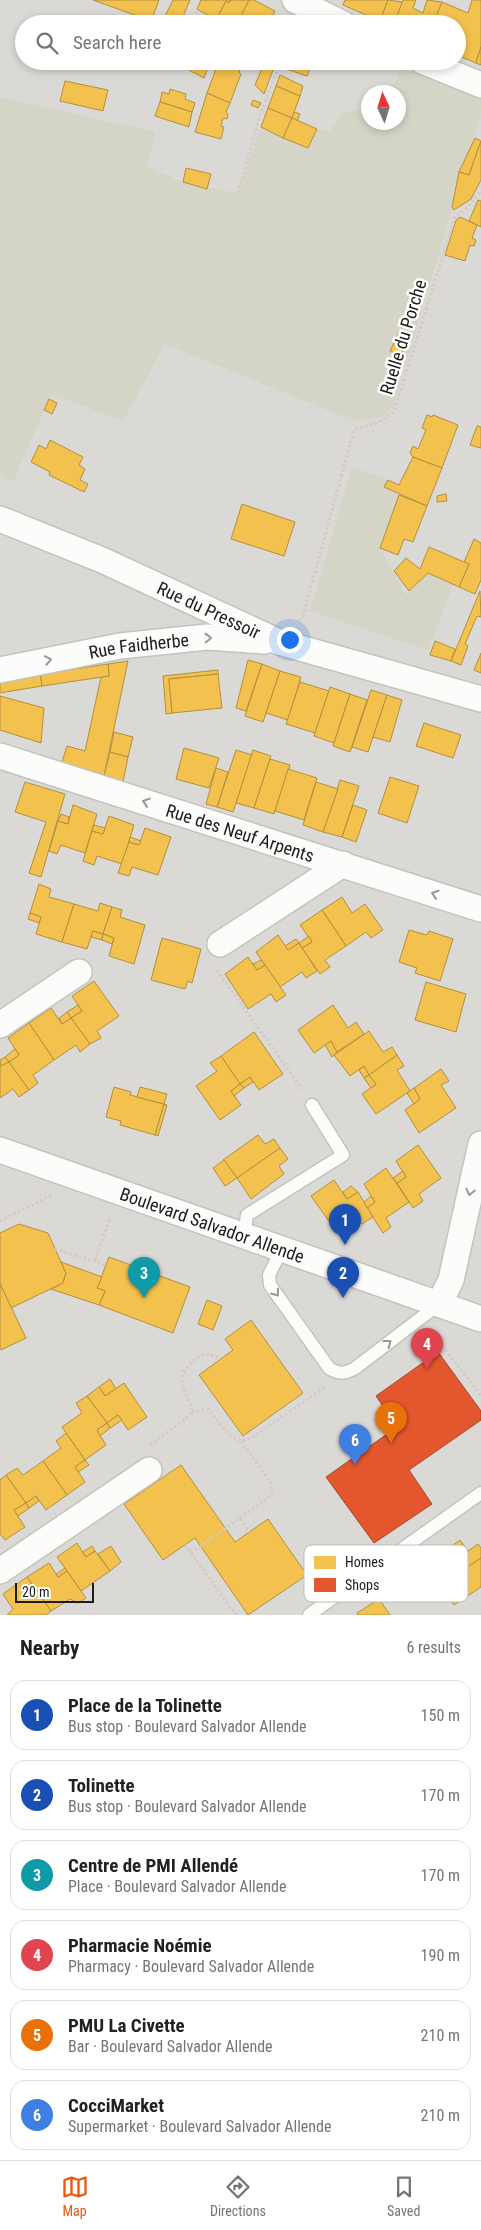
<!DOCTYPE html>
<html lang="en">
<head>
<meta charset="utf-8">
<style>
  :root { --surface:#fff; --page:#f6f6f6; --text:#202124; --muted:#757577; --line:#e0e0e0; --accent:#ea580c }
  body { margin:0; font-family:"Roboto Condensed",sans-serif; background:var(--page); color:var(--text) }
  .compass { position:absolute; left:361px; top:85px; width:45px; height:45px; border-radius:50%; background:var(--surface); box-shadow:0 2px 8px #0003; rotate:356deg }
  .scale { position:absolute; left:15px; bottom:12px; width:79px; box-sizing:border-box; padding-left:5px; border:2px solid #1c1c1c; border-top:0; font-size:14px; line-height:18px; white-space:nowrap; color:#1c1c1c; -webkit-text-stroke:4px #fff; paint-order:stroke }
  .you { position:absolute; left:289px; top:639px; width:18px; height:18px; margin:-12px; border:4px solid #fff; border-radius:50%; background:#1a73e8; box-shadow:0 0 0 8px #1a73e833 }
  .badge { display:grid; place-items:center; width:32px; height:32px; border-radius:50%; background:var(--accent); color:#fff; font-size:16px; font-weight:700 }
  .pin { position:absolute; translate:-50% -41px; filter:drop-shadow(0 1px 2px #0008) }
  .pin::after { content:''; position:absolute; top:26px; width:18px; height:15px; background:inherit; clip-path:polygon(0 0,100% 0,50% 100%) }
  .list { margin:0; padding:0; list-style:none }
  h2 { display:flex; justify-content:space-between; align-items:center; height:65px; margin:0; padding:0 20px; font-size:21px }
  h2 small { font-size:16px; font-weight:400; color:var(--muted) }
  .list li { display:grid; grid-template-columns:32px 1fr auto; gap:15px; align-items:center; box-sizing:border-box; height:70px; margin:0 10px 10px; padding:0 10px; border:1px solid var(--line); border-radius:15px }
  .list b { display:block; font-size:19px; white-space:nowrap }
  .list p { margin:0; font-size:16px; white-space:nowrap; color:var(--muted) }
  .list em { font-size:16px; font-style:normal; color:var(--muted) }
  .icon { flex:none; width:28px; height:28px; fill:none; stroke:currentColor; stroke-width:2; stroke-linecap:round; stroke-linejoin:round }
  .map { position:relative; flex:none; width:481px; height:1615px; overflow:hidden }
  .search { position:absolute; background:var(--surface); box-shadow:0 2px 8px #0003; left:15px; right:15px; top:15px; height:55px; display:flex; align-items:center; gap:12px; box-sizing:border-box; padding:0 18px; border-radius:28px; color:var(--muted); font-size:19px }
  .sheet { height:545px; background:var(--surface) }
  nav { display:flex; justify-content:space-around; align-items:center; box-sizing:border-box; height:70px; border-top:1px solid var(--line); background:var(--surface); font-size:14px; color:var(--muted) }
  nav a { display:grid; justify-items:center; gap:2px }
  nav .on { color:var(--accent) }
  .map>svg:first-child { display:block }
</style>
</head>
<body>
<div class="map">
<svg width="481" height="1615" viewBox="0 0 481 1615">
  <rect width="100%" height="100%" fill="#ebeae4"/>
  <path fill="#dad9d6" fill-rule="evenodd" d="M0,0H481V1615H0ZM24,24H457V61H24ZM368,92H398V122H368Z"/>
  <g fill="#d4d5c6">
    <path d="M401,68L481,99V113L393,407L382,417L354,421L165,344L123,421L51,394L13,482L0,476V97L155,132L147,167L183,182L238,193L261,127L308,148L317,129L331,131L342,113L368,108V122H398V92H391Z"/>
    <path d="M352,467L388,480L384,487L399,495L380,548L406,595L428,573L453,585L428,650L310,611Z"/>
  </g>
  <g fill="#f2c14e" stroke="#b2903f">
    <path d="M93,0H159L151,21Z"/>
    <path d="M173,0H190L180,24L163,20Z"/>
    <path d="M201,0H231L229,3L226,1L216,20L197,9Z"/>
    <path d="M231,0H249L237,24H223L216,20L226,1L229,3Z"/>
    <path d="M249,0H254L275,11L269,24H237Z"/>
    <path d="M345,0H388L380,21L343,5Z"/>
    <path d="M388,0L403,2L394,24L380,21Z"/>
    <path d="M403,0H416L413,8L423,13L427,0L442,2L433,24H394Z"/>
    <path d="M472,0H481V47L476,63L457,55V24H433L442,2L468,13Z"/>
    <path d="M191,16L204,23V24H188Z"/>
    <path d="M481,47V65L476,63Z"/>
    <path d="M186,61L210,62L204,78L183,67Z"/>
    <path d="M219,61H226L240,68L239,73L241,74L230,103L207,93Z"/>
    <path d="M285,61H313L307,76L283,68Z"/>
    <path d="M263,66L273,70L264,94L255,85Z"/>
    <path d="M280,75L303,86L300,96L276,86Z"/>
    <path d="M65,81L108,90L103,111L60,101Z"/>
    <path d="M276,86L300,96L292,118L268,108Z"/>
    <path d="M170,89L186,94L185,99L195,103L192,112L160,102L162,92L169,94Z"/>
    <path d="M207,93L230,103L226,112L228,114L227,119L223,118L221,126L224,127L221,139L195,132Z"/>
    <path d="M253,100L261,103L258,108L251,105Z"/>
    <path d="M160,102L192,112L189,127L155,116Z"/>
    <path d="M268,108L292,118L283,138L261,127Z"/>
    <path d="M294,112L300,114L297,121L292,118Z"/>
    <path d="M292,118L317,129L308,148L283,138Z"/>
    <path d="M475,138L481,141L469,175L459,172Z"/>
    <path d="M481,141V180L471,199L454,210L452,207L459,172L469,175Z"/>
    <path d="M186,168L211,174L207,189L183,182Z"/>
    <path d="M478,200L481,201V227L469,221Z"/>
    <path d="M460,217L477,225L472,238L476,240L474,246L470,245L465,261L445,255L456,220Z"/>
    <path d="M400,330L410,335L401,356L390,351Z"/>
    <path d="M49,399L57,403L52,414L44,410Z"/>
    <path d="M427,415L432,417L433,415L458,425L442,468L413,457L410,453L413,446L418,449L426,430L422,428Z"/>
    <path d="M477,426L481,427V448L470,445Z"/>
    <path d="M50,440L83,457L79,465L85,469L80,480L88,484L84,492L49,475L50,472L31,462L39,445L46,449Z"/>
    <path d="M413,457L442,468L427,506L384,487L388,480L399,485Z"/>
    <path d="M446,494L447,501L437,502V496Z"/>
    <path d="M399,495L427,506L413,542L404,539L398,555L380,548Z"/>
    <path d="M242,504L295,522L284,556L231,539Z"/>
    <path d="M474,539L481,543V580L475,594L459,587L469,564L464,562Z"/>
    <path d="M429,547L469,564L459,587L428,573L409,591L394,571L406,558L420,569Z"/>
    <path d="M480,591L481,617L477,616L465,644L468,646L461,665L451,661Z"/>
    <path d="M435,641L455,649L451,661L430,655Z"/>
    <path d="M481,653V673L474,670Z"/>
    <path d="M248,660L262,664L246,711L236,708Z"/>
    <path d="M128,661L104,776L62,762L67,746L85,751L101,677L109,676L108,664Z"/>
    <path d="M108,664L109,676L42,686L40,674Z"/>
    <path d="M262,664L280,671L263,722L245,716Z"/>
    <path d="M218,670V674L169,679L172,713L166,714L163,676Z"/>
    <path d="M280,671L301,677L288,720L266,713Z"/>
    <path d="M40,674L42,686L0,693V681Z"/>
    <path d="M218,674L222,708L172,713L169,679Z"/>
    <path d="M300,682L329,691L315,733L286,724Z"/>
    <path d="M330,687L350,694L334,743L314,736Z"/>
    <path d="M371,690L387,695L368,752L352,747Z"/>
    <path d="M350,694L367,700L350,752L333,746Z"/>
    <path d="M387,695L402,700L390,742L373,737Z"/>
    <path d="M0,696L44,708L41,743L0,730Z"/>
    <path d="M424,723L461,735L453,758L416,746Z"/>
    <path d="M114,732L133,737L128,757L110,752Z"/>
    <path d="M184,748L219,758L209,788L176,779Z"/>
    <path d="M236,750L252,755L233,812L217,807Z"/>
    <path d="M253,750L271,756L254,808L236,803Z"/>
    <path d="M110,752L128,757L123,782L104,776Z"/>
    <path d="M270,759L290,765L274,814L254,808Z"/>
    <path d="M216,768L228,772L217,807L206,804Z"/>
    <path d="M288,769L317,778L304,820L275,811Z"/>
    <path d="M390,777L419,786L407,823L378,813Z"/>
    <path d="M340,780L359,786L342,837L323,832Z"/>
    <path d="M25,782L65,794L41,877L29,873L46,822L15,812Z"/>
    <path d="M316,782L338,789L323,832L303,825Z"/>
    <path d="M73,805L97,814L85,853L61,845L57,854L49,851L58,821L68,824Z"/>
    <path d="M353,805L367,810L356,842L342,837Z"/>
    <path d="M61,814L69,817L68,824L58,821Z"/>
    <path d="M109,816L134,825L122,864L97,856L94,865L83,861L92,831L103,834Z"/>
    <path d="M94,825L105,828L103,834L92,831Z"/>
    <path d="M145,828L171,837L158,875L132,867L129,876L118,873L129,842L139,845Z"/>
    <path d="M130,837L141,841L139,845L129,842Z"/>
    <path d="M39,884L51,889L49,897L74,904L62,942L36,934L41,917L30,913Z"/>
    <path d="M342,897L352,913L365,904L383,930L371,938L366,932L346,946L322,910Z"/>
    <path d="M100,903L112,907L103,934L93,931L87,949L62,942L74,904L98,911Z"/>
    <path d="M112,907L122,910L120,917L145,925L134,964L109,956L114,938L103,934Z"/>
    <path d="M322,910L346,946L325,960L330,967L320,974L302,948L312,942L300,925Z"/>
    <path d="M30,913L41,917L39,923L28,919Z"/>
    <path d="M409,930L427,935L429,931L453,939L440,981L415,973L417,968L399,962Z"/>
    <path d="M93,931L103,934L102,940L91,937Z"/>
    <path d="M103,934L114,938L112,944L102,940Z"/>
    <path d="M278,935L288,950L299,943L317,971L306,978L302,972L280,987L256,952Z"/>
    <path d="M309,936L312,942L302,948L299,943Z"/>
    <path d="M162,938L201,949L192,983L188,981L185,989L151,980Z"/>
    <path d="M296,939L299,943L288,950L285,946Z"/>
    <path d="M248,957L257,970L265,965L286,995L276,1002L271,994L248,1009L225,974Z"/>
    <path d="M261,960L265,965L257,970L253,964Z"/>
    <path d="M94,981L119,1016L97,1031L101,1038L90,1044L71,1018L82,1011L72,996Z"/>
    <path d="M426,982L466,994L456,1032L415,1020Z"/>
    <path d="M78,1005L82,1011L71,1018L67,1012Z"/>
    <path d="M333,1005L348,1028L356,1022L364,1034L337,1052L331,1041L314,1053L298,1030Z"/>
    <path d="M51,1008L62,1024L71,1018L90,1044L80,1052L76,1045L54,1060L29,1023Z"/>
    <path d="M67,1012L71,1018L62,1024L59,1018Z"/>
    <path d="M29,1023L54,1060L33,1075L38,1083L29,1090L9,1062L19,1055L8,1038Z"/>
    <path d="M369,1031L383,1052L392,1047L397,1055L369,1075L364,1066L350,1076L334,1055Z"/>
    <path d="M254,1032L283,1074L259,1090L250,1077L240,1084L221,1056Z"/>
    <path d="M331,1041L337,1052L332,1057L325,1045Z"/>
    <path d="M15,1049L19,1055L9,1062L5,1057Z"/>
    <path d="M397,1055L404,1066L397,1070L410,1091L376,1114L362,1094L376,1084L369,1075Z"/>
    <path d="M221,1056L240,1084L231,1091L241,1105L220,1120L196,1086L217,1071L210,1063Z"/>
    <path d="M5,1057L9,1062L1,1067L0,1060Z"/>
    <path d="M9,1062L29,1090L19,1097L13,1089L0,1098V1066Z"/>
    <path d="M364,1066L369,1075L364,1078L359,1070Z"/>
    <path d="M441,1069L449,1081L441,1085L456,1108L419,1133L405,1110L420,1099L414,1088Z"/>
    <path d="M369,1075L376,1084L371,1088L364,1078Z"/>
    <path d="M250,1077L253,1082L244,1088L240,1084Z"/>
    <path d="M240,1084L244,1088L234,1096L231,1091Z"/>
    <path d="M114,1087L131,1092L130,1095L164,1104L155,1135L120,1125L121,1121L106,1117Z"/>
    <path d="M140,1087L167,1094L164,1104L137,1097Z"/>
    <path d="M414,1088L420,1099L414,1104L407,1093Z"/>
    <path d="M164,1104L167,1105L158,1136L155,1135Z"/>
    <path d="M258,1135L265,1144L274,1139L280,1148L237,1178L223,1160Z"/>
    <path d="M418,1145L441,1178L419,1194L423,1201L413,1208L397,1183L406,1177L396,1161Z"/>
    <path d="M280,1148L288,1159L279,1166L284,1174L251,1199L237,1178Z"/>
    <path d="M224,1160L237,1178L225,1186L213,1168Z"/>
    <path d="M386,1168L409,1202L386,1218L391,1227L383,1233L367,1208L375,1202L364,1184Z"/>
    <path d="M403,1171L406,1177L397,1183L393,1178Z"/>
    <path d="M334,1180L347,1199L358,1192L373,1217L362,1224L356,1217L336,1231L311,1196Z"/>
    <path d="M351,1186L358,1192L347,1199L343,1192Z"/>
    <path d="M371,1196L375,1202L367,1208L364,1202Z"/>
    <path d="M19,1224L48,1233L66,1273L63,1283L11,1308L0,1284V1233Z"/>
    <path d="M109,1257L190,1287L173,1333L99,1305L105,1291L97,1288Z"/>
    <path d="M61,1262L102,1277L97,1288L105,1291L99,1305L51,1289L63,1283L66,1273Z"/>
    <path d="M0,1284L26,1338L1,1350L0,1348Z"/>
    <path d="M207,1300L222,1306L213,1330L198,1324Z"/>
    <path d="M251,1320L303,1393L243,1436L199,1375L233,1350L225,1339Z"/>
    <path d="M110,1379L116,1389L105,1396L99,1387Z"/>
    <path d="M124,1383L147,1417L128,1430L118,1415L107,1423L87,1396L99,1387L105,1396Z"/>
    <path d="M87,1396L107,1423L97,1430L106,1445L85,1460L62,1427L82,1413L76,1403Z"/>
    <path d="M118,1415L122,1420L110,1428L107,1423Z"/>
    <path d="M107,1423L110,1428L100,1436L97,1430Z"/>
    <path d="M66,1433L85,1460L75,1467L85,1482L67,1495L43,1461L61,1448L56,1441Z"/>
    <path d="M85,1460L89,1465L78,1472L75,1467Z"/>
    <path d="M43,1461L67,1495L46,1510L36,1496L26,1503L6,1475L17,1468L23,1475Z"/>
    <path d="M181,1465L235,1542L268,1519L307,1575L248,1615L195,1538L163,1560L124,1504Z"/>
    <path d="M6,1475L26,1503L14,1510L25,1527L5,1540L0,1534V1480Z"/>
    <path d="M36,1496L39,1501L29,1508L26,1503Z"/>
    <path d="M26,1503L29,1508L18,1516L14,1510Z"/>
    <path d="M460,1540L468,1551L478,1544L481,1548V1558L441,1585L427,1564Z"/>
    <path d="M77,1543L86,1557L95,1551L110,1571L81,1591L57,1557Z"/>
    <path d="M92,1546L95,1551L86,1557L83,1552Z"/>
    <path d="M111,1546L121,1562L110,1571L98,1554Z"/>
    <path d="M481,1558V1587L454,1605L441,1585Z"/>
    <path d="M49,1563L58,1577L67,1571L86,1598L78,1603L70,1599L51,1611L27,1577Z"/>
    <path d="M65,1568L67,1571L58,1577L56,1574Z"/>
    <path d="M27,1577L51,1611L46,1615H7L13,1609L3,1594Z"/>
    <path d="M379,1599L390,1615H358L357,1613Z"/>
  </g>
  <path fill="#e4572e" stroke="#a84529" d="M438,1352L481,1411V1420L409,1470L432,1504L374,1543L326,1477L397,1427L376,1396Z"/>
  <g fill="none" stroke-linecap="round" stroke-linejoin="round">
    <defs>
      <g id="service">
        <path d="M244,1237L247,1215L343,1155L312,1105"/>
        <path d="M282,1249L269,1275L270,1285L329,1368C338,1374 344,1374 354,1369L439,1304"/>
        <path d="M309,1615L481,1493"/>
      </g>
      <g id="minor">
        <path d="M295,0L343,24"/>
        <path d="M422,61L481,85"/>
        <path id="s1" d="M0,519L102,560L279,642L481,699"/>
        <path id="s2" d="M0,670L120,646L207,637L265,641"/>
        <path id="s3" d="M0,756L481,909"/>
        <path d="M220,944L343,864"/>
        <path d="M0,1025L79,972"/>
        <path id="s4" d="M0,1150L481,1319"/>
        <path d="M439,1304L451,1280L481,1144"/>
        <path d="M0,1571L149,1470"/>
      </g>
    </defs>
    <use href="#service" stroke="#c3c3c0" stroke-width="15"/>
    <use href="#minor" stroke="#c3c3c0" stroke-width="28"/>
    <g stroke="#d7c9c3" stroke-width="3" stroke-dasharray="2.5 2.5" stroke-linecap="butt">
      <path d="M238,193L260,115L281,61"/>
      <path d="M299,620L303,616L354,430L379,422L394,412L455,217L467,208L481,191"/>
      <path d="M217,970L302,1089"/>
      <path d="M0,1221L52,1195"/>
      <path d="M55,1249L106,1265"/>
      <path d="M95,1260L110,1218H109"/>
      <path d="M433,1334L481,1396"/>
      <path d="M192,1412L208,1409L229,1435L241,1441L251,1438L324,1388"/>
      <path d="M150,1445L184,1420L192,1412C191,1400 181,1391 182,1378C183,1368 198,1353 210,1354C213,1355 217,1358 220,1359"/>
      <path d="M240,1519L249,1532"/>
      <path d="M185,1545L236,1615"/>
      <path d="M191,1553L267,1499L272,1493L271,1483L241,1441"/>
    </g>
    <use href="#service" stroke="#fcfcfb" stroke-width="12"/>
    <use href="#minor" stroke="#fcfcfb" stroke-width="25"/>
  </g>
  <defs><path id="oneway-chevron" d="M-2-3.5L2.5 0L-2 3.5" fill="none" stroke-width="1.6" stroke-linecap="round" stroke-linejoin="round" transform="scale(1.25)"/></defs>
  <g stroke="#979797">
    <use href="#oneway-chevron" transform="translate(208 638) rotate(-1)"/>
    <use href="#oneway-chevron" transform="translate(48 660) rotate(-11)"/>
    <use href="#oneway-chevron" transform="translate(146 802) rotate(-162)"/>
    <use href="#oneway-chevron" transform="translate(435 894) rotate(-162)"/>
    <use href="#oneway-chevron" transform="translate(470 1192) rotate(103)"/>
    <use href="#oneway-chevron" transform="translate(276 1293) rotate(54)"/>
    <use href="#oneway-chevron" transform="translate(388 1343) rotate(-37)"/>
  </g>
  <g text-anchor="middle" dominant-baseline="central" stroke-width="5" stroke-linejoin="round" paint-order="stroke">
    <g font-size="18" fill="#1c1c1c" stroke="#fff">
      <text transform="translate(403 337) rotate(-73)">Ruelle du Porche</text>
      <text stroke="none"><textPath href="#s1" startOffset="228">Rue du Pressoir</textPath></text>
      <text stroke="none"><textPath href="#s2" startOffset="141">Rue Faidherbe</textPath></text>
      <text stroke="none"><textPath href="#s3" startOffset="252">Rue des Neuf Arpents</textPath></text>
      <text stroke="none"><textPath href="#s4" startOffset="225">Boulevard Salvador Allende</textPath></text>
    </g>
  </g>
  <rect x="304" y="1545" width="164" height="57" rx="8" fill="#fff" stroke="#bbb" stroke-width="1"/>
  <rect x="314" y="1556" width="22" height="13" fill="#f2c14e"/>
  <rect x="314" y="1578" width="22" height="14" fill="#e4572e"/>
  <g font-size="14" fill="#1c1c1c">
    <text x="345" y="1567">Homes</text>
    <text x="345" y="1590">Shops</text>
  </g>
</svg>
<svg class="compass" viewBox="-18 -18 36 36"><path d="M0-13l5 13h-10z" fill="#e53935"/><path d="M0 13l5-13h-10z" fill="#757577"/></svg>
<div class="scale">20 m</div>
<div class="you"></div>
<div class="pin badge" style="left:345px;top:1245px;background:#1a4fb4">1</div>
<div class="pin badge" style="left:343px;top:1298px;background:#1a4fb4">2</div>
<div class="pin badge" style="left:144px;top:1298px;background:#0f9aa8">3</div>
<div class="pin badge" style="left:427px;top:1369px;background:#e0444e">4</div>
<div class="pin badge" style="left:391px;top:1443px;background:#e8710a">5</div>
<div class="pin badge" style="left:355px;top:1465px;background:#3f7fe0">6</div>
<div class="search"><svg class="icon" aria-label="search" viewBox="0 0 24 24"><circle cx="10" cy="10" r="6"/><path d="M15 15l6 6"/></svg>Search here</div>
</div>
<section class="sheet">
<h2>Nearby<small>6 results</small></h2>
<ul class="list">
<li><span class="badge" style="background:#1a4fb4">1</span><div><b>Place de la Tolinette</b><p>Bus stop · Boulevard Salvador Allende</p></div><em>150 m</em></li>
<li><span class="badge" style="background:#1a4fb4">2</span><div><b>Tolinette</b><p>Bus stop · Boulevard Salvador Allende</p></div><em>170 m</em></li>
<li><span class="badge" style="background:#0f9aa8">3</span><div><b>Centre de PMI Allendé</b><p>Place · Boulevard Salvador Allende</p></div><em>170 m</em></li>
<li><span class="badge" style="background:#e0444e">4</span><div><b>Pharmacie Noémie</b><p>Pharmacy · Boulevard Salvador Allende</p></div><em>190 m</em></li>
<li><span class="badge" style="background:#e8710a">5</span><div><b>PMU La Civette</b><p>Bar · Boulevard Salvador Allende</p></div><em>210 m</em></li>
<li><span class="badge" style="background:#3f7fe0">6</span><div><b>CocciMarket</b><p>Supermarket · Boulevard Salvador Allende</p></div><em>210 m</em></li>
</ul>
</section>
<nav>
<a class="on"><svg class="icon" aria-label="map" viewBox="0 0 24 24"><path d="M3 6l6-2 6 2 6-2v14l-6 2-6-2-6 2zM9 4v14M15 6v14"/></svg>Map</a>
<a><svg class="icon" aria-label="directions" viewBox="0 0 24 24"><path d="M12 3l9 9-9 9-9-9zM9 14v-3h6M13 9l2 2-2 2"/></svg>Directions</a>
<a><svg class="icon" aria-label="saved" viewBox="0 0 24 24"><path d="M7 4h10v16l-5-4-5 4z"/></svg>Saved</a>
</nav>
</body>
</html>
